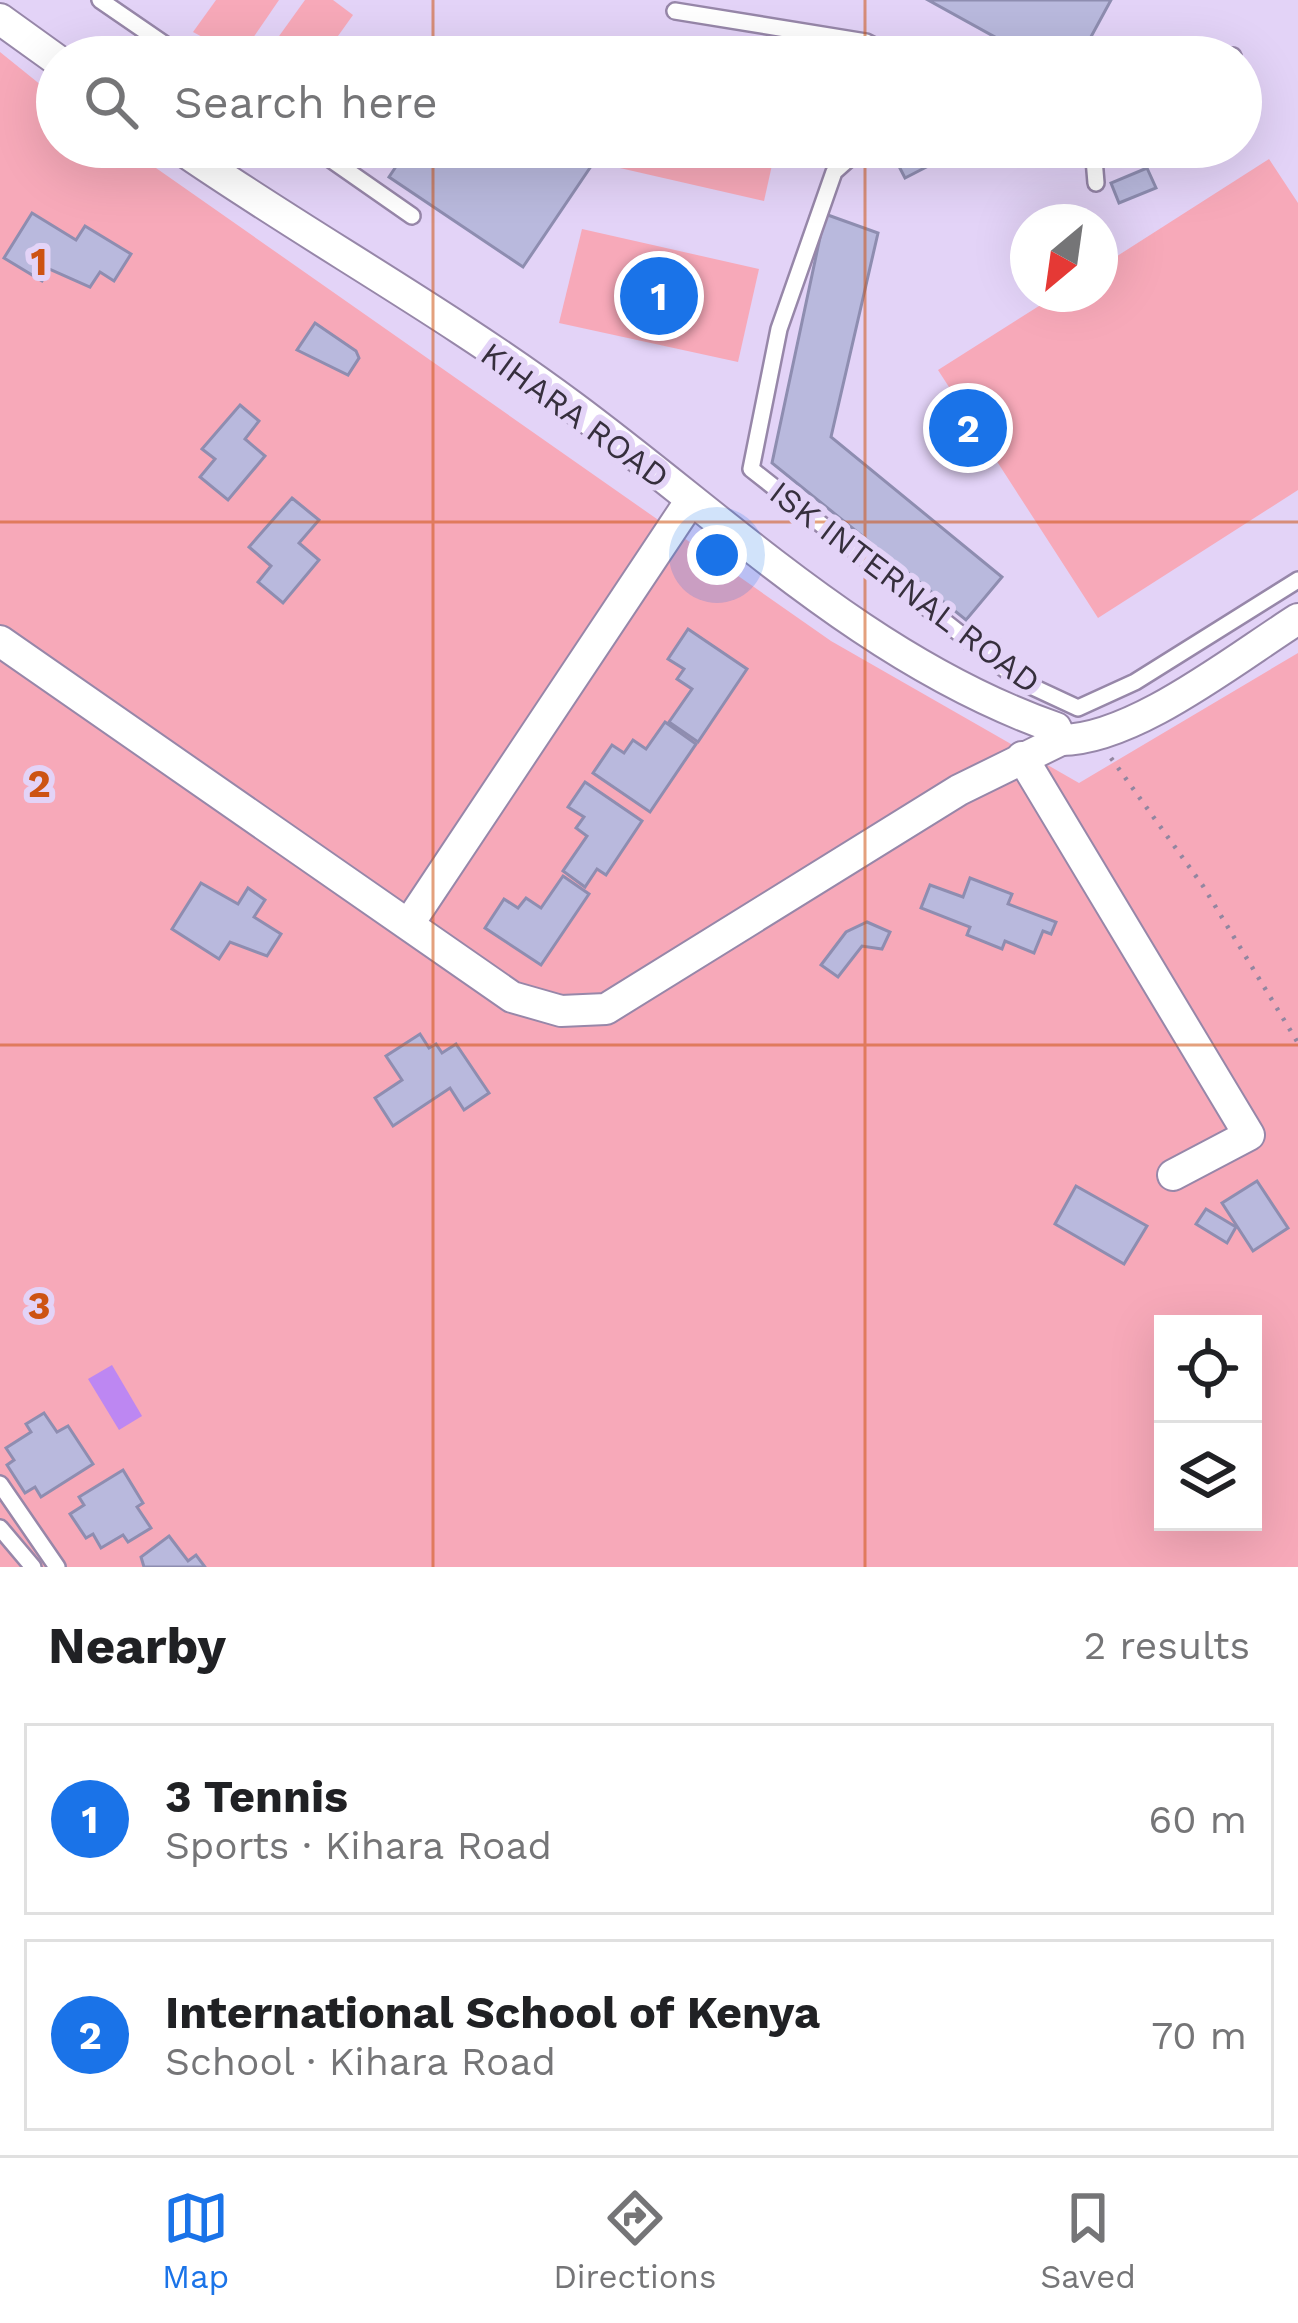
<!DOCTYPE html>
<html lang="en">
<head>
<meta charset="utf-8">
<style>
  :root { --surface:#fff; --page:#f2f2f2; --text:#202124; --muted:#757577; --line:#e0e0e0; --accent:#1a73e8 }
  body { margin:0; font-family:"Work Sans",sans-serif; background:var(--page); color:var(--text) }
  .controls { position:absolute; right:36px; bottom:36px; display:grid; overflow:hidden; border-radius:0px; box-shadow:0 12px 48px #0002 }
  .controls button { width:108px; height:108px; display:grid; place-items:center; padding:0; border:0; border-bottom:3px solid var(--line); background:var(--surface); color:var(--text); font:60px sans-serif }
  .compass { position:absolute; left:1010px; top:204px; width:108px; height:108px; border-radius:50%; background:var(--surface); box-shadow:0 12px 48px #0002; rotate:209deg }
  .you { position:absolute; left:717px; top:555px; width:42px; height:42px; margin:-30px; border:9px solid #fff; border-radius:50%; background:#1a73e8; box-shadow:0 0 0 18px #1a73e833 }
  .badge { display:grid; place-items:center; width:78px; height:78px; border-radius:50%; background:var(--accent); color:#fff; font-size:39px; font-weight:700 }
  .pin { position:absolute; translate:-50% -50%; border:6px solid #fff; box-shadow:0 3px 12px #0006 }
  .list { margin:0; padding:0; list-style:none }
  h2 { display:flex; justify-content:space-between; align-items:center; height:156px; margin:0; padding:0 48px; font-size:51px }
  h2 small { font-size:39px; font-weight:400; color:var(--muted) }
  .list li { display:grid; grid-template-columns:78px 1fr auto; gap:36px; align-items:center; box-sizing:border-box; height:192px; margin:0 24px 24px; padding:0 24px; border:3px solid var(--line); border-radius:0px }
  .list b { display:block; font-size:45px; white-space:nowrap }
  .list p { margin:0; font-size:39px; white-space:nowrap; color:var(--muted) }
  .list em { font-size:39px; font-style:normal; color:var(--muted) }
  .icon { flex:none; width:66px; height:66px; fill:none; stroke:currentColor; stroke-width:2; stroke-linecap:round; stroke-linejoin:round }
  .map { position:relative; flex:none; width:1298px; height:1567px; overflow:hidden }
  .search { position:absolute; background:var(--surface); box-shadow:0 12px 48px #0002; left:36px; right:36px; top:36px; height:132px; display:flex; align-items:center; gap:30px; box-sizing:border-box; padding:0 42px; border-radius:66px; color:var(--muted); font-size:45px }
  .sheet { height:588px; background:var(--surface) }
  nav { display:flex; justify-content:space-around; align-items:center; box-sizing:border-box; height:168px; border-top:3px solid var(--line); background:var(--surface); font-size:33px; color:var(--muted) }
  nav a { display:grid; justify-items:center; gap:6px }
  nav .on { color:var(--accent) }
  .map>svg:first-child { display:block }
</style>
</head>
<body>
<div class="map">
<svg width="1298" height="1567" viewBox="0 0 1298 1567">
  <rect width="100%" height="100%" fill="#e3d3f7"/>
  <g fill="#f7a9b9" fill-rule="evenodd">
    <path d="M216,0H279L240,57L193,32Z"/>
    <path d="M305,0H333L353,15L323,57H264Z"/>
    <path d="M0,52L57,98V147H126L831,641L1079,783L1298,653V1567H0ZM1163,1324H1253V1522H1163Z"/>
    <path d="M615,147H776L764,201L611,166Z"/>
    <path d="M1269,159L1298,203V490L1098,618L938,370L1058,294H1100V267Z"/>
    <path d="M582,229L759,269L738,362L559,323Z"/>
  </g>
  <path fill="#bd87f2" d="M112,1365L142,1416L119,1430L88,1379Z"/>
  <g fill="#b9b9dd" stroke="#8e8db0" stroke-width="3">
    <path d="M928,0H1111L1080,57H1031Z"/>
    <path d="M409,147H604L523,267L389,177Z"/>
    <path d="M889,147H960L961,149L905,178Z"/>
    <path d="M1147,168L1156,188L1119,203L1111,183Z"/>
    <path d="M32,213L76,240L85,226L131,254L114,281L100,272L90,287L49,269L42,281L4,258Z"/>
    <path d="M825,214L878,233L831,437L1002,577L966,620L772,463Z"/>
    <path d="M315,323L356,351L359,358L348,375L297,350Z"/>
    <path d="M240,405L259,421L245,439L265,456L228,500L200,477L215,459L202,449Z"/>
    <path d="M292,498L319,520L299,543L319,560L283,603L258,582L271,566L249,547Z"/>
    <path d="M688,629L747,669L698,742L669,722L692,689L677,679L684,669L668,659Z"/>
    <path d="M665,722L696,744L650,812L593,773L612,745L624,753L633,740L646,749Z"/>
    <path d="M585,782L642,821L606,875L597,869L585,887L563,871L587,836L576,828L584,817L568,807Z"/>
    <path d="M563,876L589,894L541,965L485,928L504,899L518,908L526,898L541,908Z"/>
    <path d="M970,878L1012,894L1008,904L1056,922L1051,934L1043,931L1034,953L1005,941L1002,949L967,935L970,927L921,908L930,885L963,897Z"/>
    <path d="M201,883L238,904L248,888L265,900L254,917L281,934L267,956L230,942L219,959L172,929Z"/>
    <path d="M867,922L890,932L882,949L862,946L838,977L821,965L846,932Z"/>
    <path d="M420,1034L429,1048L436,1044L442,1053L456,1044L489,1093L464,1110L450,1088L393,1126L375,1098L402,1080L386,1056Z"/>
    <path d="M1257,1181L1288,1228L1253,1251L1222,1203Z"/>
    <path d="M1076,1186L1147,1226L1124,1264L1055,1224Z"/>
    <path d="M1206,1209L1236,1227L1227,1243L1196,1224Z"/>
    <path d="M44,1413L57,1432L68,1426L93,1464L41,1497L35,1487L25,1493L7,1465L14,1460L6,1448L31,1432L26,1424Z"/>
    <path d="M123,1470L143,1503L137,1507L151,1528L128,1542L123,1535L101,1548L93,1534L86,1538L70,1514L84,1505L79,1497Z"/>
    <path d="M169,1536L188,1561L196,1555L205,1567H144L141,1557Z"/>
  </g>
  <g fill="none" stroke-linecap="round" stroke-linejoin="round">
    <defs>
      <g id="lane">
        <path d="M100,0L183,57"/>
        <path d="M675,11L866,42L895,57"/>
        <path d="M1228,57L1233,56"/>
        <path d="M313,147L412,216"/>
        <path d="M862,147L834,172L779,329L751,469L1020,681L1078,708L1135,682L1298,580"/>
        <path d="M1093,147L1096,183"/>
        <path d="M0,1484L57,1567"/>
        <path d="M0,1528L33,1567"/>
      </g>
      <g id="street">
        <path d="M0,19L57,60"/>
        <path d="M178,147C307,236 447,313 573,407C728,522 870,663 1056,728L1061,740C1134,740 1236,658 1298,619"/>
        <path d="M0,641L512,997L561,1011L606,1009L959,790L1061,740"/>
        <path d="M1022,757L1249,1135L1173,1175"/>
        <path d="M410,922L691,500"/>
      </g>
    </defs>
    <use href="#lane" stroke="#9787a9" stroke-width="20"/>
    <use href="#street" stroke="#9787a9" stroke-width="34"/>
    <path stroke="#9286a0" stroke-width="4.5" stroke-dasharray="3 9" stroke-linecap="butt" d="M1111,758L1203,886L1298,1043"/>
    <use href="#lane" stroke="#fff" stroke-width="15"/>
    <use href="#street" stroke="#fff" stroke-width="30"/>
  </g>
  <path fill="none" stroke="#cd5313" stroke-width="3" stroke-opacity="0.55" d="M433,0V57M865,0V57M433,147V1567M865,147V1567M0,522H1298M0,1045H1298"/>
  <g text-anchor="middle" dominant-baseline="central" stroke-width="12" stroke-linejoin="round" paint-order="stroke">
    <g font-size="33" fill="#362f3d" stroke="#e3d3f7">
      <text transform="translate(575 415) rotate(36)">KIHARA ROAD</text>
      <text transform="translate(905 587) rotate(37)">ISK INTERNAL ROAD</text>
    </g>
  </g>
  <g font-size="39" text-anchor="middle" font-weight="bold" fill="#cd5313" stroke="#e3d3f7" stroke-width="12" stroke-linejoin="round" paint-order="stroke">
    <text x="39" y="275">1</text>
    <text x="39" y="797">2</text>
    <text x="39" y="1319">3</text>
  </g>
</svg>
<div class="controls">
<button><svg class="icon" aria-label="locate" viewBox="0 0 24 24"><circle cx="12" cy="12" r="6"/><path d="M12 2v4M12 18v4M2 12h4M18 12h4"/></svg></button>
<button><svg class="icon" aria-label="layers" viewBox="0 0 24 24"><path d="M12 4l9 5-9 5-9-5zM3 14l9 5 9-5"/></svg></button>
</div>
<svg class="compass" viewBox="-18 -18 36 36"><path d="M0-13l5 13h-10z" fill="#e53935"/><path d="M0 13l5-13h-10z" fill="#757577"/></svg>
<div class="you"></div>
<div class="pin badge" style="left:659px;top:296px">1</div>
<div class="pin badge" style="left:968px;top:428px">2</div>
<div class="search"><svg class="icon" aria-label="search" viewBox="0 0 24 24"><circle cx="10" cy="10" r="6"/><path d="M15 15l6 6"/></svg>Search here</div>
</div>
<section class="sheet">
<h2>Nearby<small>2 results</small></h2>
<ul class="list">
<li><span class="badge">1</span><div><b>3 Tennis</b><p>Sports · Kihara Road</p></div><em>60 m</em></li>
<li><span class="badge">2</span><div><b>International School of Kenya</b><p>School · Kihara Road</p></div><em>70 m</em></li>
</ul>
</section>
<nav>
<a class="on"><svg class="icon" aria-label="map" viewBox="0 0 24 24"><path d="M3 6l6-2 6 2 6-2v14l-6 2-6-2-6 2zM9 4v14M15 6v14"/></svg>Map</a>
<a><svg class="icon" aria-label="directions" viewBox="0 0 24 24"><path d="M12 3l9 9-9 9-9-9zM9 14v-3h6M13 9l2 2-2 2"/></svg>Directions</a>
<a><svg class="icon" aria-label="saved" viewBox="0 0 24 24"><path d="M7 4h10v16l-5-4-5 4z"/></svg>Saved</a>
</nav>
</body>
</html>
